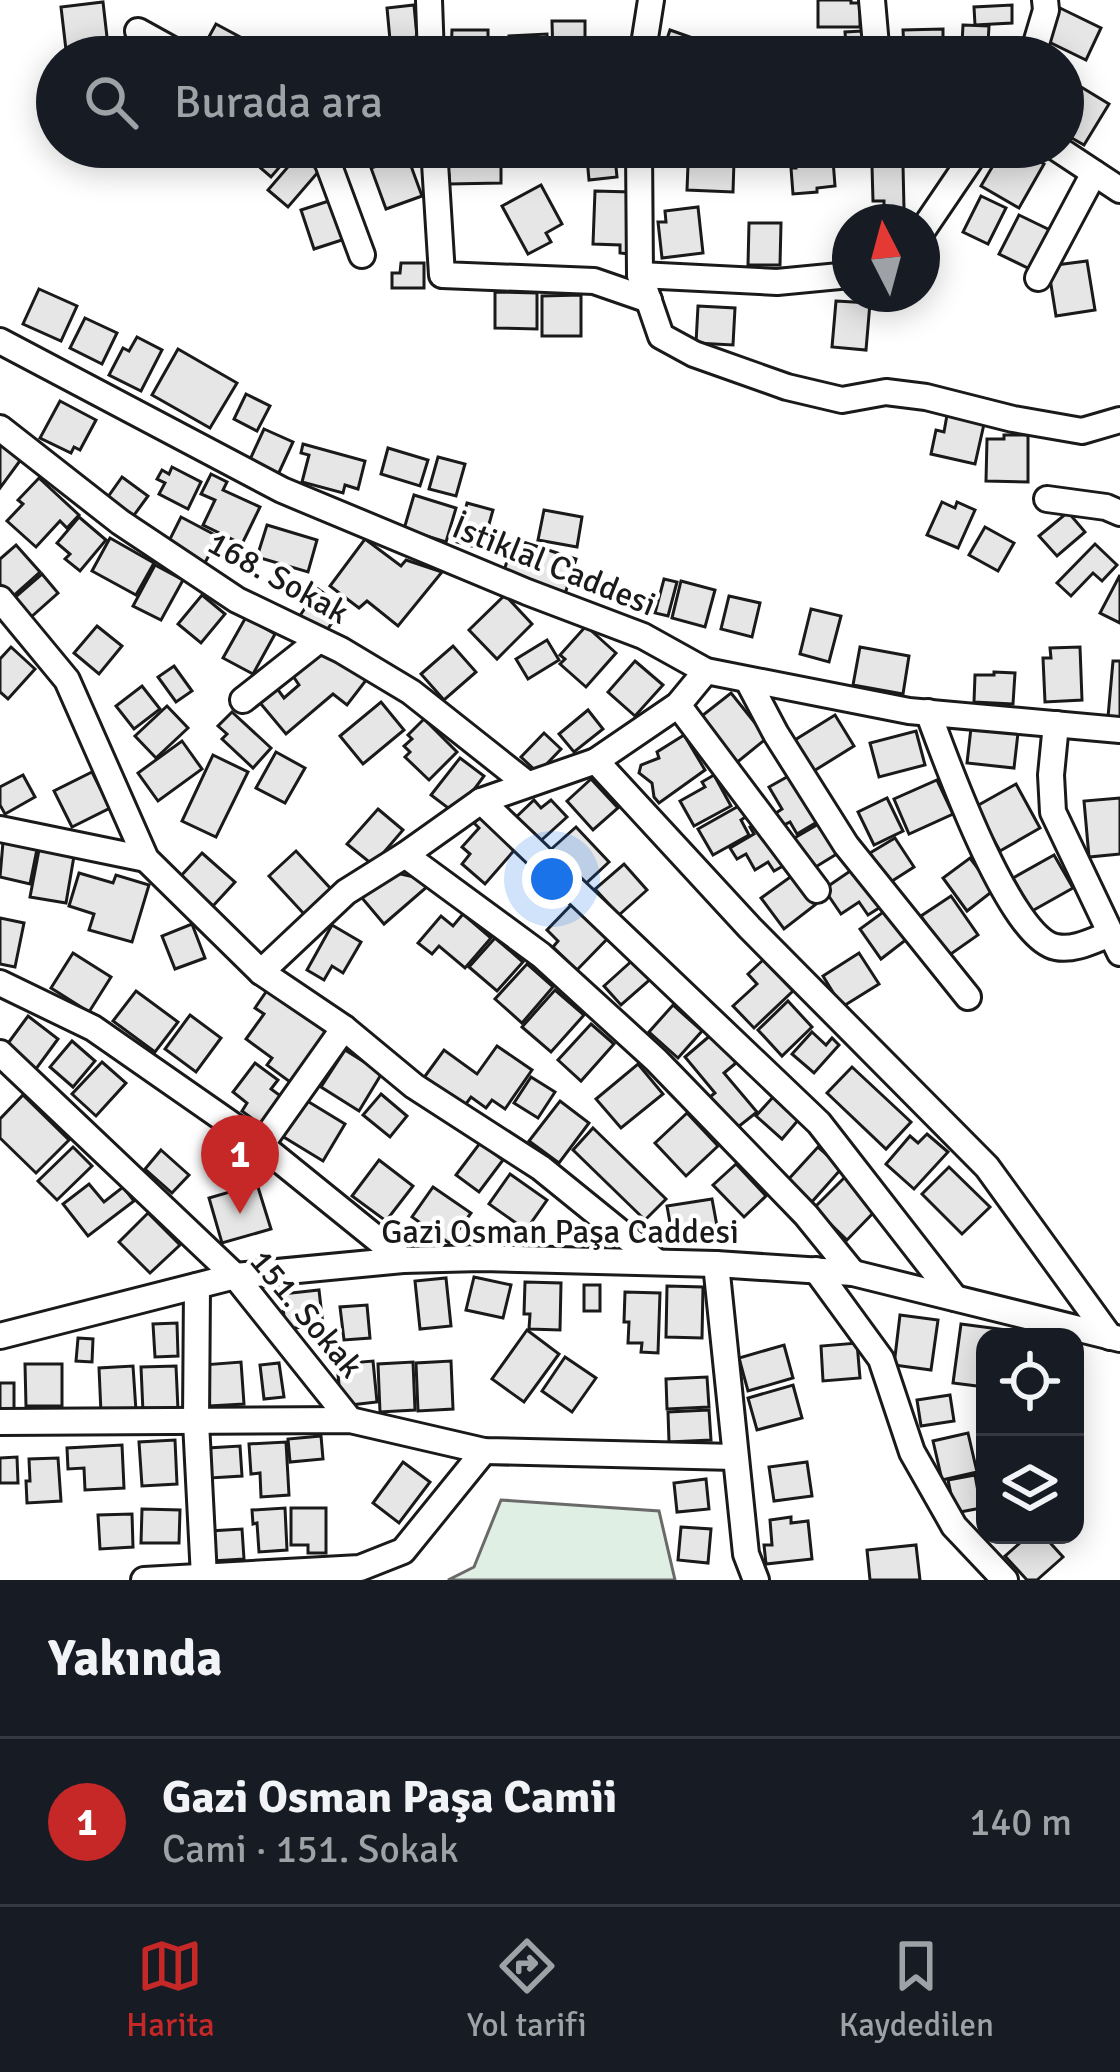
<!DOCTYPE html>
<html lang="tr">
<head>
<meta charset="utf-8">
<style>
  :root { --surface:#171b24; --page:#242831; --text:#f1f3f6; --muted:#9ea1a6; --line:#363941; --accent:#c62828 }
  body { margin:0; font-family:Signika,sans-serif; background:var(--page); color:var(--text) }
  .controls { position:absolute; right:36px; bottom:36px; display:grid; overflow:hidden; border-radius:24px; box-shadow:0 6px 30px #0003 }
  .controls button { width:108px; height:108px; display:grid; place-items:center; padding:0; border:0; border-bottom:3px solid var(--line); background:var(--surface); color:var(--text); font:60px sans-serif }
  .compass { position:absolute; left:832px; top:204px; width:108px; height:108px; border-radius:50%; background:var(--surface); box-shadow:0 6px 30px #0003; rotate:354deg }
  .you { position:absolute; left:552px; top:879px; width:42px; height:42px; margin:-30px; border:9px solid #fff; border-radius:50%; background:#1a73e8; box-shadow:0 0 0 18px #1a73e833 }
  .badge { display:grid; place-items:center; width:78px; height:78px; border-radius:50%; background:var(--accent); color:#fff; font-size:39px; font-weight:700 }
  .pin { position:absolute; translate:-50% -99px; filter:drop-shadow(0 3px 6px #0008) }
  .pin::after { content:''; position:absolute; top:63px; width:42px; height:36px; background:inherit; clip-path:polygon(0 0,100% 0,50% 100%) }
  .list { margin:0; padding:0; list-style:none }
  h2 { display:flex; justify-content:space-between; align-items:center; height:156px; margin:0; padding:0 48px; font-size:51px }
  h2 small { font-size:39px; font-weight:400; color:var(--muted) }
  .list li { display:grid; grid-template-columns:78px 1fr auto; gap:36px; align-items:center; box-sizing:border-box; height:168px; padding:0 48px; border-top:3px solid var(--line) }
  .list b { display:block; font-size:45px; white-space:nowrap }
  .list p { margin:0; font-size:39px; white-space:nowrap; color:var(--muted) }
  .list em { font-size:39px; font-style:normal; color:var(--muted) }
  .icon { flex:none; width:66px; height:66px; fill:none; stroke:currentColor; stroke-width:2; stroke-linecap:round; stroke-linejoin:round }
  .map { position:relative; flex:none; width:1120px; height:1580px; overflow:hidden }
  .search { position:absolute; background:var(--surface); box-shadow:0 6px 30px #0003; left:36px; right:36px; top:36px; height:132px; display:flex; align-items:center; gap:30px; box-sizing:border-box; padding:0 42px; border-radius:66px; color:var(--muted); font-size:45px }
  .sheet { height:324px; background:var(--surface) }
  nav { display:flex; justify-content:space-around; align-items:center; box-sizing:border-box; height:168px; border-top:3px solid var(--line); background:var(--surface); font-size:33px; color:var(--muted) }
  nav a { display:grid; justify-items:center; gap:6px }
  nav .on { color:var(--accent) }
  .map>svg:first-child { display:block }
</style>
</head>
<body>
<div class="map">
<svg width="1120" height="1580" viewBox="0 0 1120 1580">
  <rect width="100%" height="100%" fill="#fff"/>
  <path fill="#e0efe3" stroke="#6a6a6a" stroke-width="3" d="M501,1500L659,1511L675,1580H448L474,1567Z"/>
  <g fill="#e6e6e6" stroke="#1a1a1a" stroke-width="3">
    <path d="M818,0H851V3H860V27H818Z"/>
    <path d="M103,2L108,46L66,50L61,7Z"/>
    <path d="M414,5L417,37L390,40L387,8Z"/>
    <path d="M1012,5V23L975,25L974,7Z"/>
    <path d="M1060,8L1101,28L1086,60L1045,40Z"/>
    <path d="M552,21H585V57H553Z"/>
    <path d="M216,24L257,46L251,57H208L200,53Z"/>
    <path d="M963,25L989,26L988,44H962Z"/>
    <path d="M943,29V53H937V57H895V49L904,48L903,30Z"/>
    <path d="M452,30H488V57H451Z"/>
    <path d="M670,30L704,42L699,57H661Z"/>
    <path d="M862,31L864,57H847L845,32Z"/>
    <path d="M547,34L548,57H510L509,36Z"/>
    <path d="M1063,76L1109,104L1084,145L1063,133Z"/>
    <path d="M256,147H293L295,149L271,177L248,157Z"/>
    <path d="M443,147H501V183L449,184V175H443Z"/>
    <path d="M586,147H614L617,177L589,180Z"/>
    <path d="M795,147H832L835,186L817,188V192L793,194L791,168H796Z"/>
    <rect x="850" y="147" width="45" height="12"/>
    <path d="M1004,147H1015L1044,164L1019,208L981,186Z"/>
    <path d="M299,154L319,171L288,207L268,190Z"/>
    <path d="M407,155L422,196L386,209L371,168Z"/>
    <path d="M699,159L734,161L733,192L687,190L688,165L699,166Z"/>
    <path d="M903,165L904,209L884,210V201H873L872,166Z"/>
    <path d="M541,185L562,224L546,233L551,242L528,254L502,206Z"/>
    <path d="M595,191L631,192L629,254L620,253V245L593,244Z"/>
    <path d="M981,196L1006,208L988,244L963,232Z"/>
    <path d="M335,199L348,238L314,249L301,210Z"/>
    <path d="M698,207L703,253L662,258L658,222H666L665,211Z"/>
    <path d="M1019,215L1058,234L1038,273L999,254Z"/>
    <path d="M749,223H781L780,265H748Z"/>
    <path d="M1087,261L1095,310L1056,316L1048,266Z"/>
    <path d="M401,263H424V288H392V273H400Z"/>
    <path d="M39,289L77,306L61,341L23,324Z"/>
    <path d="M495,292L537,293V329L495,328Z"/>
    <path d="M581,295V336H542V296Z"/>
    <path d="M836,301L870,303L866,350L832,347Z"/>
    <path d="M698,306L735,308L733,345L696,343Z"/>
    <path d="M85,318L117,333L102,364L70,348Z"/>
    <path d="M137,337L162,350L141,391L109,375L123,348L129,351Z"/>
    <path d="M178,349L237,383L210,428L152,395Z"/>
    <path d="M246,394L270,406L257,431L234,419Z"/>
    <path d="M60,401L96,420L80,450L74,447L71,453L40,438Z"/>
    <path d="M947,415L984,424L975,464L931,454L936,430L944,432Z"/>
    <path d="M264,429L293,442L276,479L247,466Z"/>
    <path d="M1004,435H1028V482L986,481L987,439H1004Z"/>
    <path d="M0,443L22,458L0,488Z"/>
    <path d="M303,444L365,461L358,489L345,485L343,493L302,482L309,455L301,453Z"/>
    <path d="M388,448L428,460L420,486L381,474Z"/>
    <path d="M438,457L465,464L456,496L429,489Z"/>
    <path d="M172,467L201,482L188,509L159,494L165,483L157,479L162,470L169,474Z"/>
    <path d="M211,474L227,482L223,490L260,507L242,544L203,525L215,500L201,494Z"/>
    <path d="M122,477L148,496L129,522L103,504Z"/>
    <path d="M39,478L79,515L67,528L60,521L36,547L7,521L23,504L18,500Z"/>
    <path d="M414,495L456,508L446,542L404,529Z"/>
    <path d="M942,502L955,508L957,502L975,510L958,548L927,535Z"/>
    <path d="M467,503L493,510L482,549L457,542Z"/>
    <path d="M544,510L582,517L577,547L538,540Z"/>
    <path d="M1068,512L1085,532L1057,556L1039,536Z"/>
    <path d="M79,517L106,540L80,571L65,559L70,554L57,543Z"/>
    <path d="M181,517L219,537L202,568L165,549Z"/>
    <path d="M267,525L317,540L308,572L257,557Z"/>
    <path d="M985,527L1014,543L998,571L969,555Z"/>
    <path d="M110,538L154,563L136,595L92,571Z"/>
    <path d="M365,539L401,566L406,560L442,572L398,626L367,601L359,608L330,586Z"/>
    <path d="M514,539L576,559L564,597L502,577Z"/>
    <path d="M1095,544L1117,565L1102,581L1093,573L1071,596L1057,583Z"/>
    <path d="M16,545L40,572L12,597L0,584V559Z"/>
    <path d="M155,565L183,580L161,620L133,606Z"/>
    <path d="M42,574L58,593L30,618L13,599Z"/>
    <path d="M1120,575V623L1100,613Z"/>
    <path d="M664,579L677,582L668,616L655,613Z"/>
    <path d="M681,581L715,590L705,627L672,618Z"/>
    <path d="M318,589L343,607L322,637L297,620Z"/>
    <path d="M202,595L225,614L201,643L178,624Z"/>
    <path d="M505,595L532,624L497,659L469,630Z"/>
    <path d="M729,596L760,603L752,637L721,629Z"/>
    <path d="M811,609L841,616L829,662L800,654Z"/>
    <path d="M246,617L275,634L253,674L223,658Z"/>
    <path d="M97,626L122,646L99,674L74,653Z"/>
    <path d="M586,626L616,653L586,687L560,664L565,659L560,655Z"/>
    <path d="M547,640L559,660L528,679L516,659Z"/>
    <path d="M453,646L476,672L444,700L421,674Z"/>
    <path d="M11,647L35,669L8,699L0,692V659Z"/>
    <path d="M860,647L909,656L903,694L853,685Z"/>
    <path d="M1080,647L1082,700L1045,702L1043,658H1051L1050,648Z"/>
    <path d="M322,653L367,679L347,705L333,694L286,734L256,698L273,683L284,698L299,685L293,676Z"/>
    <path d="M635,661L663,685L635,716L608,692Z"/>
    <path d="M1113,661H1120V718L1108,717Z"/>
    <path d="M174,666L192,691L176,702L158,677Z"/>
    <path d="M994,672L1015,673L1013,704L974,702L975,675H994Z"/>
    <path d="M142,686L160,709L134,729L116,706Z"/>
    <path d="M731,693L767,738L735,764L698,719Z"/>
    <path d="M381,702L404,730L363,764L340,736Z"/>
    <path d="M167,706L188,728L156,758L135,736Z"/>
    <path d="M588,710L603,729L574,752L559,734Z"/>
    <path d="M232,712L271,748L253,768L222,739L227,734L218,726Z"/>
    <path d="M835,715L854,746L809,774L790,743Z"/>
    <path d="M424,719L457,752L429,780L405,757L410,752L404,746L412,739L408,735Z"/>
    <path d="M971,728L1018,733L1014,768L967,763Z"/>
    <path d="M916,731L925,765L879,777L870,743Z"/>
    <path d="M544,733L561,749L538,773L521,757Z"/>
    <path d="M684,735L705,770L659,803L654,797L652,783L639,773L641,765L659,758L657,752Z"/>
    <path d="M182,741L202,769L158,801L138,773Z"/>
    <path d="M276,752L305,768L285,803L256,788Z"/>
    <path d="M213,755L248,772L216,837L182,821Z"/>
    <path d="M460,758L484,776L456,814L431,795Z"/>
    <path d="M92,772L110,808L72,827L54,791Z"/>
    <path d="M794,773L822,819L797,834L790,822L784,825L776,813L782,809L769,787Z"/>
    <path d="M23,775L35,797L5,814L0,805V787Z"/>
    <path d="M714,775L731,806L694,826L680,801L705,787L702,782Z"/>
    <path d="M591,779L618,808L593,830L567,801Z"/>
    <path d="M937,780L953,814L909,834L894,799Z"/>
    <path d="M1016,784L1040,828L1000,851L975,807Z"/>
    <path d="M887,798L903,831L874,845L858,812Z"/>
    <path d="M1120,798V854L1089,857L1084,801Z"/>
    <path d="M534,800L541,808L551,800L567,817L535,846L512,821Z"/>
    <path d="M744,803L750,814L741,820L749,835L713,855L698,829Z"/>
    <path d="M378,809L403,830L373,865L347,844Z"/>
    <path d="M482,814L518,846L485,884L462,864L470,854L462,847L479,828L474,823Z"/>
    <path d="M761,821L785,865L774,871L768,862L755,870L746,854L737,859L730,848L754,834L750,827Z"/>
    <path d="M822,822L840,852L809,871L791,840Z"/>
    <path d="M576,827L609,862L581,888L548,852Z"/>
    <path d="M895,838L914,867L889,883L870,853Z"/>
    <path d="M3,842L37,849L30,884L0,877Z"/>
    <path d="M39,850L74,856L66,903L30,897Z"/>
    <path d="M296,851L331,889L304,914L269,876Z"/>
    <path d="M202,853L235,882L213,906L180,877Z"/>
    <path d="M1054,855L1073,888L1032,911L1013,878Z"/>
    <path d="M970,858L994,890L967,911L943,878Z"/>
    <path d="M624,864L647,890L619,915L595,889Z"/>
    <path d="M856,867L882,906L868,915L859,902L841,914L824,889Z"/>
    <path d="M392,872L414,877L428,886L384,924L362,898Z"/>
    <path d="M79,873L113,883L116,875L149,885L132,942L89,930L94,914L69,906Z"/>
    <path d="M793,875L815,905L784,929L761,898Z"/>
    <path d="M951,896L978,935L948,956L921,916Z"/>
    <path d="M575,901L610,936L577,970L553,947L558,941L547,930Z"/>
    <path d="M886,910L907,939L881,959L860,929Z"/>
    <path d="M463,914L491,938L465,968L439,946L432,954L418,943L441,916L453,926Z"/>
    <path d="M0,918L24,923L15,967L0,964Z"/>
    <path d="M192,924L205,958L175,969L162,936Z"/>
    <path d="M332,925L361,942L343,973L332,966L324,980L307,970Z"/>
    <path d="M495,938L523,962L497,991L469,967Z"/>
    <path d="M73,953L111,977L89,1012L51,988Z"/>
    <path d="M859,953L879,984L842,1007L823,976Z"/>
    <path d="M635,958L653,977L621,1005L604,986Z"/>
    <path d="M763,960L793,991L754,1028L733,1006L757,984L748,974Z"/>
    <path d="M527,964L553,987L522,1023L495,999Z"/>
    <path d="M268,989L327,1031L290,1082L267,1065L272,1058L246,1039L264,1014L255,1008Z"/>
    <path d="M555,990L584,1015L551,1052L522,1027Z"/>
    <path d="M136,991L178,1022L155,1052L113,1021Z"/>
    <path d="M788,1001L812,1027L782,1056L758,1030Z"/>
    <path d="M673,1005L702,1031L678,1058L649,1032Z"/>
    <path d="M190,1015L221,1038L196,1072L165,1049Z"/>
    <path d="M28,1016L58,1039L36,1069L6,1046Z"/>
    <path d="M591,1024L614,1044L581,1081L558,1060Z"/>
    <path d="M812,1032L826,1045L832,1038L839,1045L814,1073L792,1054Z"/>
    <path d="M712,1034L736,1063L724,1073L757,1112L733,1131L706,1100L715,1093L685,1057Z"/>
    <path d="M72,1041L95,1061L73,1087L50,1067Z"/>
    <path d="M497,1046L532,1070L505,1109L492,1100L486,1108L471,1097L463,1108L423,1079L444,1050L477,1074Z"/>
    <path d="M345,1050L382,1073L359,1111L321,1087Z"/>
    <path d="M102,1062L126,1083L96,1116L72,1094Z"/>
    <path d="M255,1063L278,1080L271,1089L282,1097L261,1125L242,1111L247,1103L233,1092Z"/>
    <path d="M638,1064L663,1094L621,1128L596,1099Z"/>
    <path d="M852,1067L911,1122L886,1149L827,1093Z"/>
    <path d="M531,1077L555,1092L538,1118L514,1103Z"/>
    <path d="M381,1094L407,1116L390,1137L363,1115Z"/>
    <path d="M23,1095L69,1140L36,1173L0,1138V1119Z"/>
    <path d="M774,1096L800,1118L782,1139L756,1116Z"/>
    <path d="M304,1099L345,1124L323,1161L282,1136Z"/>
    <path d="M560,1101L589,1123L559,1163L529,1141Z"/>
    <path d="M687,1113L718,1146L686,1176L655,1143Z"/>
    <path d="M593,1128L666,1199L645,1220L573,1150Z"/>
    <path d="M927,1134L948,1152L914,1189L886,1164L910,1136L918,1143Z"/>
    <path d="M480,1143L503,1160L479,1192L456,1175Z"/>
    <path d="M73,1147L92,1166L57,1200L38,1181Z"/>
    <path d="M818,1147L842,1168L810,1204L786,1182Z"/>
    <path d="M161,1150L189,1175L172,1193L145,1169Z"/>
    <path d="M379,1160L413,1186L386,1221L352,1196Z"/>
    <path d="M736,1164L766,1196L744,1217L713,1185Z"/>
    <path d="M949,1167L990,1207L962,1234L922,1194Z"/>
    <path d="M510,1174L547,1200L526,1230L489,1204Z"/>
    <path d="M845,1177L877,1209L847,1240L814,1208Z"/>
    <path d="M89,1184L104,1202L123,1187L134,1201L88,1236L63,1204Z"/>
    <path d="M257,1184L271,1229L222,1243L209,1198Z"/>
    <path d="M433,1187L471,1213L449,1243L412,1217Z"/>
    <path d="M712,1199L717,1226L672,1234L667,1206Z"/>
    <path d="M148,1213L180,1245L150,1273L119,1242Z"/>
    <path d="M474,1277L511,1285L503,1318L466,1310Z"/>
    <path d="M446,1278L451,1326L420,1329L415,1281Z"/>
    <path d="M525,1282L561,1283L560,1330L529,1329L530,1314H524Z"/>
    <rect x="584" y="1285" width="16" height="26"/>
    <path d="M667,1286L703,1287L702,1338L666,1337Z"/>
    <path d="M319,1290L323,1325L285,1329L282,1294Z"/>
    <path d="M625,1292L660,1293L658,1353L641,1352L642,1343H628L629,1322H624Z"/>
    <path d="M367,1305L370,1338L344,1340L340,1307Z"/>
    <path d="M900,1315L938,1320L931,1370L894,1365Z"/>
    <path d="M177,1323L178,1356L155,1357L153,1324Z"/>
    <path d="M961,1324L1029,1333V1337H985V1387L953,1383Z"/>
    <path d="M527,1330L559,1354L524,1402L492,1379Z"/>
    <path d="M78,1338L93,1339L92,1362L76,1361Z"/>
    <path d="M857,1343L860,1378L823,1381L821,1346Z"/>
    <path d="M784,1345L793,1378L748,1391L739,1358Z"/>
    <path d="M565,1357L596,1378L572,1412L542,1391Z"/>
    <path d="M373,1361L377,1402L341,1406L337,1364Z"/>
    <path d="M451,1361L453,1409L418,1411L416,1363Z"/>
    <path d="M241,1362L244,1404L209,1406L202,1365Z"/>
    <path d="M413,1362L415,1410L380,1412L378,1364Z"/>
    <path d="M279,1363L284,1397L264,1399L260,1365Z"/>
    <path d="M25,1364H62V1406H26Z"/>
    <path d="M133,1366L136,1411L101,1413L99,1368Z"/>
    <path d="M176,1366L178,1410L143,1412L141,1367Z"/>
    <path d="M707,1377L709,1407L667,1409L666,1379Z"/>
    <rect x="0" y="1383" width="14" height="35"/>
    <path d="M793,1385L802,1418L757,1430L748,1398Z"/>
    <path d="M950,1395L954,1421L921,1426L917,1400Z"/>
    <path d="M709,1410L711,1440L669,1442L668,1412Z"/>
    <path d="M968,1433L977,1472L942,1480L933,1441Z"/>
    <path d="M321,1436L323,1459L290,1462L288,1439Z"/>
    <path d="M175,1440L177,1484L142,1486L139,1442Z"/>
    <path d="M286,1442L289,1495L261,1497L260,1473L251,1474L249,1444Z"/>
    <path d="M122,1445L124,1488L85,1490L84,1468L68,1469L67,1448Z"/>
    <path d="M240,1446L242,1476L210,1478L208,1448Z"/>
    <path d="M17,1457L18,1483H0V1458Z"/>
    <path d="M58,1458L61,1501L27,1503L26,1481H30L29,1459Z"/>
    <path d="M403,1462L430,1482L399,1523L373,1503Z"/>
    <path d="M807,1462L812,1496L774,1501L769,1467Z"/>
    <path d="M975,1475L981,1508L955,1513L948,1480Z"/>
    <path d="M706,1479L709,1509L677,1512L674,1483Z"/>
    <path d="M285,1508L287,1550L259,1552L257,1523L253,1524L252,1510Z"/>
    <path d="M291,1508H326V1553H308V1545H291Z"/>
    <path d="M142,1509L180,1510L179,1543H141Z"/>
    <path d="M132,1514L133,1547L100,1549L98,1515Z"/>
    <path d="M791,1517V1523L808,1521L812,1559L766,1564L764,1545H772L770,1520Z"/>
    <path d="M681,1527L711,1529L708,1563L678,1560Z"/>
    <path d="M242,1529L244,1559L212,1561L210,1531Z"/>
    <path d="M1029,1535H1043L1063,1557L1037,1580H1027L1005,1556Z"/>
    <path d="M916,1545L920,1580H870L867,1550Z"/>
  </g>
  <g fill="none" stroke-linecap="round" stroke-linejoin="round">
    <defs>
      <g id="minor">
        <path d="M429,0L431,57"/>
        <path d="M872,0L877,57"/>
        <path d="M138,31L185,57"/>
        <path d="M642,57L651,0"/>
        <path d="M1032,57L1046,10L1045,0"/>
        <path d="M322,147L362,255"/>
        <path d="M434,147L442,275L594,281L649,300"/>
        <path d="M639,147L640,275L661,336L694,354L787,387L842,400L886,392L926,397L1013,419L1082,431L1120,420"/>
        <path d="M1055,147L1120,190"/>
        <path d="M922,231L979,147"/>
        <path d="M640,275L777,282L850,275"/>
        <path d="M1038,278L1094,173"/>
        <path d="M0,341L282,490L527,592L643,636L706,671L909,711L1120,730"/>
        <path d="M0,428L120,522L237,600L341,650L411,692L526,783"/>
        <path d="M1047,499L1106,507L1120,513"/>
        <path d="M0,599L67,680L146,859L261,972L344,1028L414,1086L541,1168L657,1262"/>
        <path d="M748,681L776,734L846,845L968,997"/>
        <path d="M243,700L319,640"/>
        <path d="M678,705L817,890"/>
        <path d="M928,712C945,758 1009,938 1056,947C1074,951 1094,940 1110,934"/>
        <path d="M1056,724L1051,775L1053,812L1120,953"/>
        <path d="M596,761L750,928L987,1167L1110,1337"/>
        <path d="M481,801L819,1123L955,1298"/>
        <path d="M0,829L146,859"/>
        <path d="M405,855L541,955L656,1060L806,1215L853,1273"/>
        <path d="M261,972L346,892L405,855L481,801L596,761L678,705L706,671"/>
        <path d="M0,983L93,1028L261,1145L403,1260"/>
        <path d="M0,1053L235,1276L350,1420"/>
        <path d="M261,1145L344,1028"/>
        <path d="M716,1264L746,1554L756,1580"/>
        <path d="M816,1270L881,1359L912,1452L954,1526L1005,1580"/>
        <path d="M197,1286L196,1422L204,1577"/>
        <path d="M0,1336L235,1276L403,1260L482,1258L716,1264L853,1273L1120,1339"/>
        <path d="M0,1422L350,1420L484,1451L735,1457"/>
        <path d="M144,1580L360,1568L403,1551L484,1451"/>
      </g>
    </defs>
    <use href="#minor" stroke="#1a1a1a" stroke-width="30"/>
    <use href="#minor" stroke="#fff" stroke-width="24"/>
  </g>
  <g text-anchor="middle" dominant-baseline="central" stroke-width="9" stroke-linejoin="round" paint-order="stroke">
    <g font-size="33" fill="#1a1a1a" stroke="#fff">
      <text transform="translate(554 566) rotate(22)">İstiklal Caddesi</text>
      <text transform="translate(278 578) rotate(29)">168. Sokak</text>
      <text x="560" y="1232">Gazi Osman Paşa Caddesi</text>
      <text transform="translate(306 1314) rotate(50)">151. Sokak</text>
    </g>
  </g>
</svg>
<div class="controls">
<button><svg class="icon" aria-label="locate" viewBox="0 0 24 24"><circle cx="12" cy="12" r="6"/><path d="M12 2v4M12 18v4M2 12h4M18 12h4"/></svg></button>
<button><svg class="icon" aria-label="layers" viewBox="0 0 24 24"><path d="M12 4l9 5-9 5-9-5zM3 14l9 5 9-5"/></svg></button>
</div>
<svg class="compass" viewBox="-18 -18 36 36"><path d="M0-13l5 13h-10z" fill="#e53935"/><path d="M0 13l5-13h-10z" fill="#9ea1a6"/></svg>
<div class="you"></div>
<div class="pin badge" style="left:240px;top:1214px">1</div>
<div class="search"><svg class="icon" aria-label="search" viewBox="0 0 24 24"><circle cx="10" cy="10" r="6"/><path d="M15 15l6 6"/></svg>Burada ara</div>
</div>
<section class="sheet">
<h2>Yakında<small></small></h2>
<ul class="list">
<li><span class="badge">1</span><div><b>Gazi Osman Paşa Camii</b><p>Cami · 151. Sokak</p></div><em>140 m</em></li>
</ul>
</section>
<nav>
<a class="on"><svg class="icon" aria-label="map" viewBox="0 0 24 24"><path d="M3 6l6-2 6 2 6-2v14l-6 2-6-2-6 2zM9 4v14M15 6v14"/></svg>Harita</a>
<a><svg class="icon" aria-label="directions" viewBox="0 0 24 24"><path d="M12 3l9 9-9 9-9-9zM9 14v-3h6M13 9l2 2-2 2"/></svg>Yol tarifi</a>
<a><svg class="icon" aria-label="saved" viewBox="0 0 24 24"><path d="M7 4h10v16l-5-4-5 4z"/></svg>Kaydedilen</a>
</nav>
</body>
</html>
